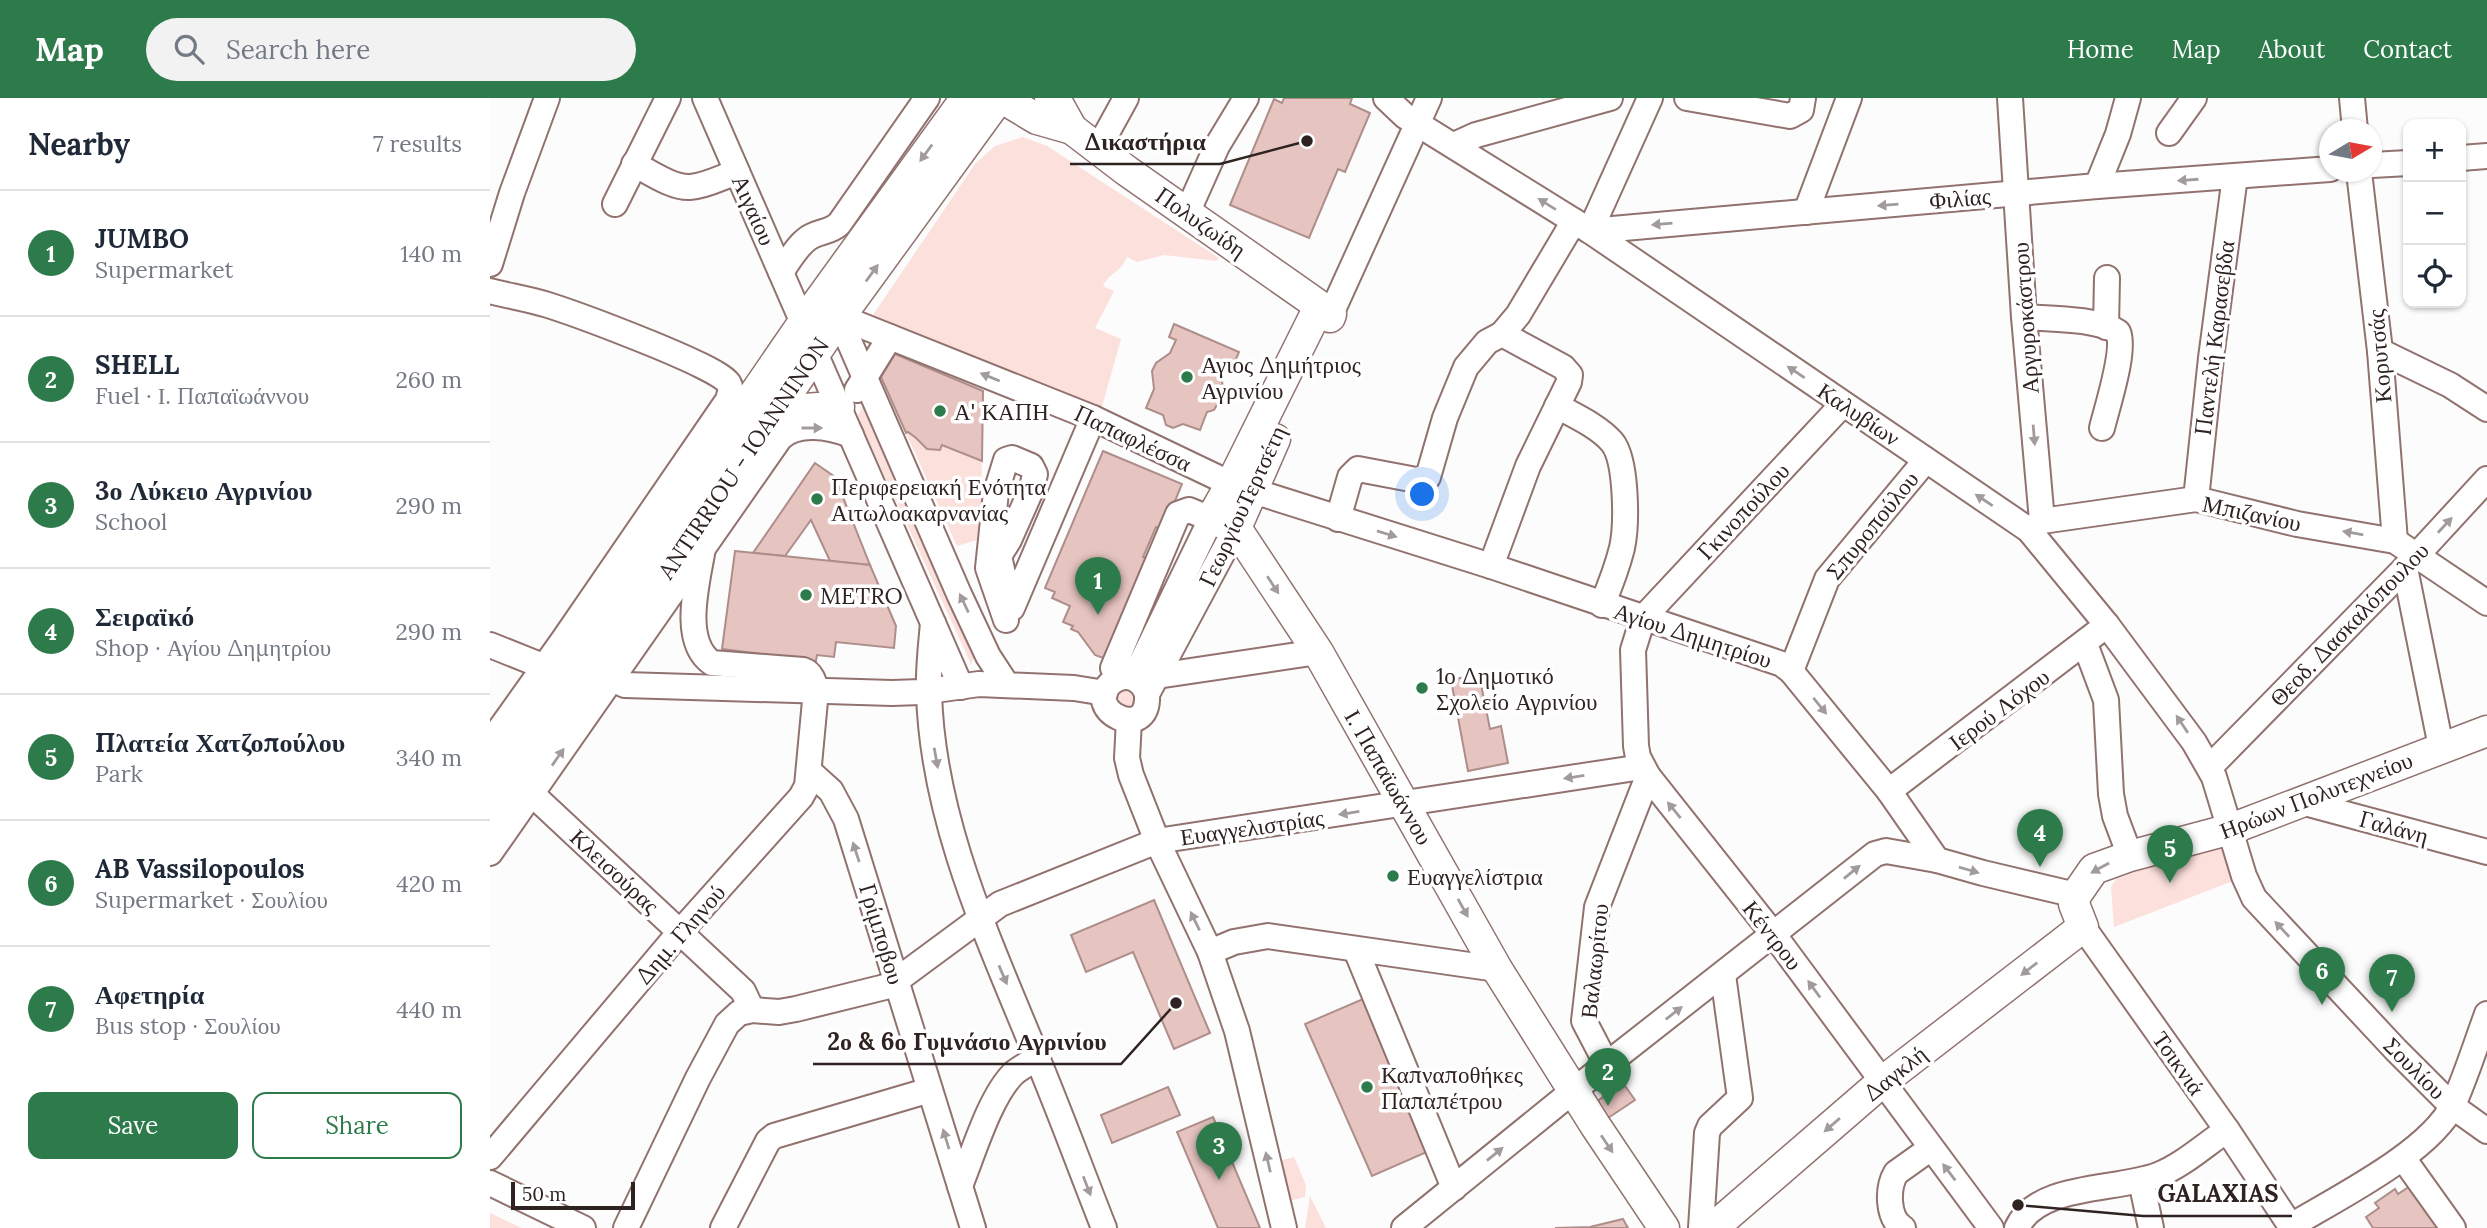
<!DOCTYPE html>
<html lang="en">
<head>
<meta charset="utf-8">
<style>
  :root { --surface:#fff; --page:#f2f2f3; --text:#1f2937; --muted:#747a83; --line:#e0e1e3; --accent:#2d7b4b }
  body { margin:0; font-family:Lora,serif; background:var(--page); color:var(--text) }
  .controls { position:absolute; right:21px; top:21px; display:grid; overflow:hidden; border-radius:14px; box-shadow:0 2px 5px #0004 }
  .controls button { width:63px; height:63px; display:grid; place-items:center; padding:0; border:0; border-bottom:2px solid var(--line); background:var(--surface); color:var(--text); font:35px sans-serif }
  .compass { position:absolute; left:1829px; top:21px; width:63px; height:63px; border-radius:50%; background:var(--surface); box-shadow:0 2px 5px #0004; rotate:80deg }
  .scale { position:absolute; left:21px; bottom:18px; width:124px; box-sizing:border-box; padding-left:7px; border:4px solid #2f2321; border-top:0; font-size:19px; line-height:24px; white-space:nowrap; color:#2f2321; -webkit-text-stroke:5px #fff; paint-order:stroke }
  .you { position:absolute; left:933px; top:397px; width:24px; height:24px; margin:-18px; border:5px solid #fff; border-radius:50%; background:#1a73e8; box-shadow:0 0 0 10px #1a73e833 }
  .badge { display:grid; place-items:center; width:46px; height:46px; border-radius:50%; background:var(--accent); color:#fff; font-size:23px; font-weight:700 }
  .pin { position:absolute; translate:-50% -58px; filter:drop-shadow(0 2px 4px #0008) }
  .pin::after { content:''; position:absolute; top:37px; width:24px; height:21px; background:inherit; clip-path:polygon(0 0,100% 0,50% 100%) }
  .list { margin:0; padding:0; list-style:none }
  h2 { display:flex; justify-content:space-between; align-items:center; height:91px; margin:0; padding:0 28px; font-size:30px }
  h2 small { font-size:23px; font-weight:400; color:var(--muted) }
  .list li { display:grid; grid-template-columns:46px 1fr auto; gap:21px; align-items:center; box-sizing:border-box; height:126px; padding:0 28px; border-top:2px solid var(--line) }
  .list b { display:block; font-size:26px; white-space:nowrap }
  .list p { margin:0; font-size:23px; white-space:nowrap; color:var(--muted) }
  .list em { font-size:23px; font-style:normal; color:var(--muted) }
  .actions { display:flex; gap:14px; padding:21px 28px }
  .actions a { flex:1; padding:16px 0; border:2px solid var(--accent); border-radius:14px; text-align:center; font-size:24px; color:var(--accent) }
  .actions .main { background:var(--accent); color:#fff }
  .icon { flex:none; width:38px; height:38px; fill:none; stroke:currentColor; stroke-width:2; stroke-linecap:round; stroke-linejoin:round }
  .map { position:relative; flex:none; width:1997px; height:1130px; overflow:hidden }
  header { display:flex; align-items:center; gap:42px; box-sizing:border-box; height:98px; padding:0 35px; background:var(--accent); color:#fff }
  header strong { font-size:33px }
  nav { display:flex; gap:38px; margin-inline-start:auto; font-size:24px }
  .search { width:490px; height:63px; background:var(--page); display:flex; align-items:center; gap:18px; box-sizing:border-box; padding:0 24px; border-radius:38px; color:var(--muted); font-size:26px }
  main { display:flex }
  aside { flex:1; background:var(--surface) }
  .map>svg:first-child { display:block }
</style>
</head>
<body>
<header>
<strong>Map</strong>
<div class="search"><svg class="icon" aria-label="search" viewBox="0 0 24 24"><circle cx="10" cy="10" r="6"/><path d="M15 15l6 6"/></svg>Search here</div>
<nav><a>Home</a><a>Map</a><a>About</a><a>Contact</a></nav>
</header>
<main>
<aside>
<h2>Nearby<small>7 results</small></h2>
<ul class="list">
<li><span class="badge">1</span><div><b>JUMBO</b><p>Supermarket</p></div><em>140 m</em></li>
<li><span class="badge">2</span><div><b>SHELL</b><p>Fuel · Ι. Παπαϊωάννου</p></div><em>260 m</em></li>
<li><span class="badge">3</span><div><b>3ο Λύκειο Αγρινίου</b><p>School</p></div><em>290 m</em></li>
<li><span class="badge">4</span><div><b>Σειραϊκό</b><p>Shop · Αγίου Δημητρίου</p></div><em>290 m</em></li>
<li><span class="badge">5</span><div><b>Πλατεία Χατζοπούλου</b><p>Park</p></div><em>340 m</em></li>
<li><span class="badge">6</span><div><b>AB Vassilopoulos</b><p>Supermarket · Σουλίου</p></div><em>420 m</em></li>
<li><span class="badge">7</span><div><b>Αφετηρία</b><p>Bus stop · Σουλίου</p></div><em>440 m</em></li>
</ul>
<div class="actions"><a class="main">Save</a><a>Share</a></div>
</aside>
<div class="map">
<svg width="1997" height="1130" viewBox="0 0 1997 1130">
  <rect width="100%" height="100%" fill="#fcfcfc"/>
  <g fill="#fbe0dc">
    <path d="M533,39L557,48L729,160L727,163L674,157L647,164L637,159C630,176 620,173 613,188L624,193L605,230L631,241L611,312L383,217L485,66L505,48Z"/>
    <path d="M374,305L488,553L481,566L369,322L368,317Z"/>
    <path d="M418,334L437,351L449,352L452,347L492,363L490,441L467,448L416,335Z"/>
    <path d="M624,589L652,593L637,618L621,593Z"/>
    <path d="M1733,741L1748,781L1624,829L1621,789L1626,781Z"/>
    <path d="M804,1059L816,1087L815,1099L799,1103L789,1063Z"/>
    <path d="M820,1098L836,1130H815Z"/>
    <path d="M0,1115L32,1130H0Z"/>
  </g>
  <g fill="#e6c4c0" stroke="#ae8e8a" stroke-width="2">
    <path d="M794,0H862L860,6L880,15L855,74L848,71L819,140L740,107L784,1L792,5Z"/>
    <path d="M684,226L749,254L744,266L737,263L731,278L733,289L732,298L724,312L717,314L710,332L693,326L683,330L676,327L673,317L656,310L664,291L662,273L666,265L680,255L686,242L679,239Z"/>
    <path d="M405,256L493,293L492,363L452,347L450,352L437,351L426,340L418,334L416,335L391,279Z"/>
    <path d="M613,353L692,386L673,432L666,429L653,459L663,463L618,557L613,560L605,557L588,534L581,531L583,528L573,524L580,508L562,500L565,494L555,490Z"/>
    <path d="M325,365L345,379L380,467L340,463L321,422L295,458L263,455Z"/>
    <path d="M245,453L380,467L406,528L404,550L346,544L344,559L327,557L326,563L232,551Z"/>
    <path d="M989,576L1000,631L1011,628L1018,665L978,673L961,582Z"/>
    <path d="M664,802L720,935L684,951L643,854L596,874L581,837Z"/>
    <path d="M873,901L939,1053L882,1078L815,926Z"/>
    <path d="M1133,985L1145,1002L1118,1020L1106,1004Z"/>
    <path d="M678,989L690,1017L622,1045L611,1017Z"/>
    <path d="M723,1019L770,1130H728L687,1034Z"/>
    <path d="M1923,1086L1957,1130H1883L1876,1119L1889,1110L1885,1105L1905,1091L1908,1096Z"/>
    <path d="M1133,1121L1138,1130H1065L1100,1129Z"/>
  </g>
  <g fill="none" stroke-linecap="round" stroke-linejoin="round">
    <defs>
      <g id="minor">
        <path d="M215,0L313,225"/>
        <path d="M896,0L915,18L1100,133L1539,432L1617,527L1704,644L1724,679L1754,778L1764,800L1906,952L1962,1008L1997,1033"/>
        <path d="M1160,0L1100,133L1607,88L1840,71"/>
        <path d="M1197,0L1300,18L1311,12L1313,0"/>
        <path d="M1520,0L1534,219L1552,423L1539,432"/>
        <path d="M1862,0L1865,32"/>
        <path d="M1679,35L1704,0"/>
        <path d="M964,47L986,37L1120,0"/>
        <path d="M608,51L636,0"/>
        <path d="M1971,60L1997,58"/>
        <path d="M144,66C160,74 182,90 200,89C216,88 232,79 247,74"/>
        <path d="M1882,67L1918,65"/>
        <path d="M1869,74L1890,253L1905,443"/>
        <path d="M1607,88L1628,36L1638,0"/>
        <path d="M125,106L178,0"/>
        <path d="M1316,114L1359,0"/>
        <path d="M697,115L727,48L756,0"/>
        <path d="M0,166L22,95L57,0"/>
        <path d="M291,174C299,163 309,144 322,138C332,133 340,134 349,126L437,0"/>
        <path d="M0,193C19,198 39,201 58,207C83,215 232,269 239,286C242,291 239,297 238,302L74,541L0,645"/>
        <path d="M841,216L939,0"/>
        <path d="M350,219L603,320L741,386L1001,468L1292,566L1301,573L1399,693L1447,762L1493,775L1586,797"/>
        <path d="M1534,219C1560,221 1606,220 1628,234C1636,252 1617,309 1612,330"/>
        <path d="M349,220L469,496L498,558L517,587"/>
        <path d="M1616,229L1617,180"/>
        <path d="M1890,253L1960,287L1997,311"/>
        <path d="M325,255L471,589"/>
        <path d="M367,292L400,239"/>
        <path d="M1353,306L1153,520L1143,552L1146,648L1148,659L1158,678L1284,837L1501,1130"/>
        <path d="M1067,308C1085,318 1108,328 1122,344C1137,362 1137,427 1132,450C1127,470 1120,488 1112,507"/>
        <path d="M1706,401L1721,260L1745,78"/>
        <path d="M848,421L860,379L868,371L926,382L938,379L955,320L976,269L997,244L1012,236L1028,217L1084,123"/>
        <path d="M1552,423L1706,401L1807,426L1905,443L1997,505"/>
        <path d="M1001,468L1038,368L1079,284L1080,277L1073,269L1012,236"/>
        <path d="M1915,470L1951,649"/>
        <path d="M522,510L603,320"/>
        <path d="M516,522L498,470L506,394L516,362L522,360L541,368L545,376L542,390L519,442L509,458L513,476L526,499"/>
        <path d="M443,525C441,548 438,571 439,594C442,721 499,842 546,957C570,1014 591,1072 614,1130"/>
        <path d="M1595,546L1616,602L1621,696L1625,718L1640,758"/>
        <path d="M0,547L55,569"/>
        <path d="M623,570L688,416L699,412L721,421L644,580"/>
        <path d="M1301,573L1337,481L1436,362"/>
        <path d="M667,578L828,554"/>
        <path d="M122,581L135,587L402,595L431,594L489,586L584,590L615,595"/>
        <path d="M657,596C652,581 636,573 622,584C590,611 660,647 657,596L746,430"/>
        <path d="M639,622L637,660L641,677L667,743L720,854L747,933L794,1130"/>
        <path d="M1720,669L1915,470L1997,381"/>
        <path d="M320,674L341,693L356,721L483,1130"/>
        <path d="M1399,693L1617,527"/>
        <path d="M42,696L253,893L262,912"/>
        <path d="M1811,704L1997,754"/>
        <path d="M0,755L290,340C308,323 339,329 361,337"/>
        <path d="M1593,829L1737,1032L1802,1130"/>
        <path d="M866,852L964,1090"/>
        <path d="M720,854L744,844L778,838L1007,871"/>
        <path d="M1117,967L1094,923L1107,809L1158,678"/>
        <path d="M0,1059L190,834L311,699L317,688L326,592C324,584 322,575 313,572L222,565C190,543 208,482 213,450"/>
        <path d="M1913,1060L1963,1130"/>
        <path d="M1651,1083L1661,1130"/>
        <path d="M0,1085L93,1130"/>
        <path d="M470,1088C483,1056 500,998 524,975C531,969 540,965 548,960"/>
        <path d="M1801,1128C1847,1100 1939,1055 1963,1007C1976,978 1986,946 1997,916"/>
        <path d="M136,1130L208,980L237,926L249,915L262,912L289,914L306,911L399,888L510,806L667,743L1152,669"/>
        <path d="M233,1130L278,1043L284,1038L440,992"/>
        <path d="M914,1130L1083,993L1385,756L1396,753L1447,762"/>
        <path d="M1211,1130L1217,1035L1220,1028L1250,1000L1233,877"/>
        <path d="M1413,1130C1397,1120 1397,1090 1406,1075L1441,1050"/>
        <path d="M1527,1130C1547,1085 1627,1093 1668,1077C1693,1067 1715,1047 1737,1032"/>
      </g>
      <g id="major">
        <path d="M512,0L547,21L582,31L637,73L841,216L840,219"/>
        <path d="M560,0L568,6L582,31"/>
        <path d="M829,209L741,386L721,421L746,430L828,554L1007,871L1105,1027L1174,1130"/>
        <path d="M279,327C299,307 323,311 349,309"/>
        <path d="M746,430L785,341"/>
        <path d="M0,681L313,225L476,0"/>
        <path d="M0,722L201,438L349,220L509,0"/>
        <path d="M1223,1130L1392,984L1593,829L1584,806L1586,797L1604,771L1640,758L1741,731L1997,633"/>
      </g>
    </defs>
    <use href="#minor" stroke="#91726e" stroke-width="28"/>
    <use href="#major" stroke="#91726e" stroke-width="33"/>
    <use href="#minor" stroke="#fff" stroke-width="24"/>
    <use href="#major" stroke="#fff" stroke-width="30"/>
  </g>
  <defs><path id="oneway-solid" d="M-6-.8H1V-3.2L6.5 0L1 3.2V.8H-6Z" transform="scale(1.75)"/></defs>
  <g fill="#a19c9b">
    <use href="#oneway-solid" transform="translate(436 55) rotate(126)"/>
    <use href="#oneway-solid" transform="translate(1698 82) rotate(176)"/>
    <use href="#oneway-solid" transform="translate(1057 106) rotate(-148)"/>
    <use href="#oneway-solid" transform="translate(1398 107) rotate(175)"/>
    <use href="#oneway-solid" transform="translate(1172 126) rotate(175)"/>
    <use href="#oneway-solid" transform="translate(382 175) rotate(-54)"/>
    <use href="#oneway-solid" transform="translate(1306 274) rotate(-146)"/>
    <use href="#oneway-solid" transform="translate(500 279) rotate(-158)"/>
    <use href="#oneway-solid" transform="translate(322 330)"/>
    <use href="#oneway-solid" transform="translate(1544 337) rotate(85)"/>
    <use href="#oneway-solid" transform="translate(1494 402) rotate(-146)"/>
    <use href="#oneway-solid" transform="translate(1955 427) rotate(-47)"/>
    <use href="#oneway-solid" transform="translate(1863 435) rotate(-170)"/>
    <use href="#oneway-solid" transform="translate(897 436) rotate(17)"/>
    <use href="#oneway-solid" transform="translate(783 487) rotate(57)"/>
    <use href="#oneway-solid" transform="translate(474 505) rotate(-115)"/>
    <use href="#oneway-solid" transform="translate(1330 608) rotate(51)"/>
    <use href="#oneway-solid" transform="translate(1692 626) rotate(-124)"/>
    <use href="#oneway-solid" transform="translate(68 659) rotate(-55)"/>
    <use href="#oneway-solid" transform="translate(446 660) rotate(80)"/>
    <use href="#oneway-solid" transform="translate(1084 679) rotate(171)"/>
    <use href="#oneway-solid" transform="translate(1184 712) rotate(-129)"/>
    <use href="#oneway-solid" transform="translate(859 715) rotate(171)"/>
    <use href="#oneway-solid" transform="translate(366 754) rotate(-108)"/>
    <use href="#oneway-solid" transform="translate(1610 770) rotate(151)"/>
    <use href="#oneway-solid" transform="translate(1479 772) rotate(16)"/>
    <use href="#oneway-solid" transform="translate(1362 774) rotate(-39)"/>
    <use href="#oneway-solid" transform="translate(973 810) rotate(61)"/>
    <use href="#oneway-solid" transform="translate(705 823) rotate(-116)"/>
    <use href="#oneway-solid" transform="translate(1792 831) rotate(-133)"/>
    <use href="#oneway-solid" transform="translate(1539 871) rotate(142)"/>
    <use href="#oneway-solid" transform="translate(513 877) rotate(67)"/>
    <use href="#oneway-solid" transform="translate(1324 891) rotate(-126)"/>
    <use href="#oneway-solid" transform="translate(1184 915) rotate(-38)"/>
    <use href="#oneway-solid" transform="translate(1342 1027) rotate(139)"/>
    <use href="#oneway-solid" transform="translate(456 1041) rotate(-107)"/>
    <use href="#oneway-solid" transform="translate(1117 1046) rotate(56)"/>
    <use href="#oneway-solid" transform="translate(1005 1056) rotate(-39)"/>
    <use href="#oneway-solid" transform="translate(778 1064) rotate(-103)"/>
    <use href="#oneway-solid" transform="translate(1459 1074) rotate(-127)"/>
    <use href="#oneway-solid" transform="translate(597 1088) rotate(69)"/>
  </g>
  <g fill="#2d7b4b" stroke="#fff" stroke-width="2.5">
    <circle cx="697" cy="279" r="7"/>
    <circle cx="450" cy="313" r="7"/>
    <circle cx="327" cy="401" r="7"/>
    <circle cx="316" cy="497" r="7"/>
    <circle cx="932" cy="590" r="7"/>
    <circle cx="903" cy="778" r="7"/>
    <circle cx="877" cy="989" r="7"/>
  </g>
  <g text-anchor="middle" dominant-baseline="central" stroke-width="7" stroke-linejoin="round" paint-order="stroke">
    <g font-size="23" fill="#2f2321" stroke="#fff">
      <text transform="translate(1470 100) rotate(-5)">Φιλίας</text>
      <text transform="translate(264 112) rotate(66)">Αιγαίου</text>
      <text transform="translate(711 124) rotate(35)">Πολυζωίδη</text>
      <text transform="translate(1535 220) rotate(-94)">Αργυροκάστρου</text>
      <text transform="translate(1724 240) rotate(-83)">Παντελή Καρασεβδα</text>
      <text transform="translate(1889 258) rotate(-95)">Κορυτσάς</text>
      <text transform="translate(1369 316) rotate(34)">Καλυβίων</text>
      <text transform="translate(643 340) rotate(25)">Παπαφλέσσα</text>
      <text transform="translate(253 360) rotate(-56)">ANTIRRIOU - IOANNINON</text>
      <text transform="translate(752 408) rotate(-65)">ΓεωργίουΤερτσέτη</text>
      <text transform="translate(1253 413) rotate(-47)">Γκινοπούλου</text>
      <text transform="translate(1762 415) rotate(12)">Μπιζανίου</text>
      <text transform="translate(1382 427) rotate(-51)">Σπυροπούλου</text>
      <text transform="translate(1859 526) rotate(-46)">Θεοδ. Δασκαλόπουλου</text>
      <text transform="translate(1203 537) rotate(18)">Αγίου Δημητρίου</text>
      <text transform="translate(1509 611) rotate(-37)">Ιερού Λόχου</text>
      <text transform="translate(899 679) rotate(60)">Ι. Παπαϊωάννου</text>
      <text transform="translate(1826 697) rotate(-21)">Ηρώων Πολυτεχνείου</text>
      <text transform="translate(762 729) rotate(-8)">Ευαγγελιστρίας</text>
      <text transform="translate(1904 729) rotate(15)">Γαλάνη</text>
      <text transform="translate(125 773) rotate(43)">Κλεισούρας</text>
      <text transform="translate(190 836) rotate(-49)">Δημ. Γληνού</text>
      <text transform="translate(392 836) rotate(73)">Γρίμποβου</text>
      <text transform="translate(1283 837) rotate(52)">Κέντρου</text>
      <text transform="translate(1104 863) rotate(-84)">Βαλαωρίτου</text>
      <text transform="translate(1689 965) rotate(55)">Τσικνιά</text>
      <text transform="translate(1925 970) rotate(45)">Σουλίου</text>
      <text transform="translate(1405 975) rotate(-39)">Δαγκλή</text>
    </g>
    <g font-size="23" fill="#2f2321" stroke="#fff" text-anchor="start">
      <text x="711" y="266">Αγιος Δημήτριος<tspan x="711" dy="26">Αγρινίου</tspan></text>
      <text x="464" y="313">Α' ΚΑΠΗ</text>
      <text x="341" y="388">Περιφερειακή Ενότητα<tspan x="341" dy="26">Αιτωλοακαρνανίας</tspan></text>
      <text x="330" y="497">METRO</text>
      <text x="946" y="577">1ο Δημοτικό<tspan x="946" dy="26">Σχολείο Αγρινίου</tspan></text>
      <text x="917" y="778">Ευαγγελίστρια</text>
      <text x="891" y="976">Καπναποθήκες<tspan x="891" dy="26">Παπαπέτρου</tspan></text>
    </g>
  </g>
  <path fill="none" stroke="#2f2321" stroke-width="2.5" d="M817 43L730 66H580M686 905L631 966H323M1528 1107L1653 1118H1802"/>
  <g fill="#2f2321" stroke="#fff" stroke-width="2.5">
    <circle cx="817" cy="43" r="7"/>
    <circle cx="686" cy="905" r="7"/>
    <circle cx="1528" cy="1107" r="7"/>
  </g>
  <g font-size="24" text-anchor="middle" font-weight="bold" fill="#2f2321" stroke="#fff" stroke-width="7" stroke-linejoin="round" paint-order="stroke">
    <text x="655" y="52">Δικαστήρια</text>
    <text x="477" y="952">2ο &amp; 6ο Γυμνάσιο Αγρινίου</text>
    <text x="1728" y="1104">GALAXIAS</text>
  </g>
</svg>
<div class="controls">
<button>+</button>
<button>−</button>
<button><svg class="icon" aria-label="locate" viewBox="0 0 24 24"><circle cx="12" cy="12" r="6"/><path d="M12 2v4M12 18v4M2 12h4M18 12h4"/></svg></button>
</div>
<svg class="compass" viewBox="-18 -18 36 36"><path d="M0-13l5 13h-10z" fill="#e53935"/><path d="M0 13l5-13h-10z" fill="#747a83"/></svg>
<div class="scale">50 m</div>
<div class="you"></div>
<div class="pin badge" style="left:608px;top:517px">1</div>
<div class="pin badge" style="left:1118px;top:1008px">2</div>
<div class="pin badge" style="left:729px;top:1082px">3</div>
<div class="pin badge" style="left:1550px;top:769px">4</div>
<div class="pin badge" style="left:1680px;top:785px">5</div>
<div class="pin badge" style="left:1832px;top:907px">6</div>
<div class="pin badge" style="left:1902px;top:914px">7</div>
</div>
</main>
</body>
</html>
